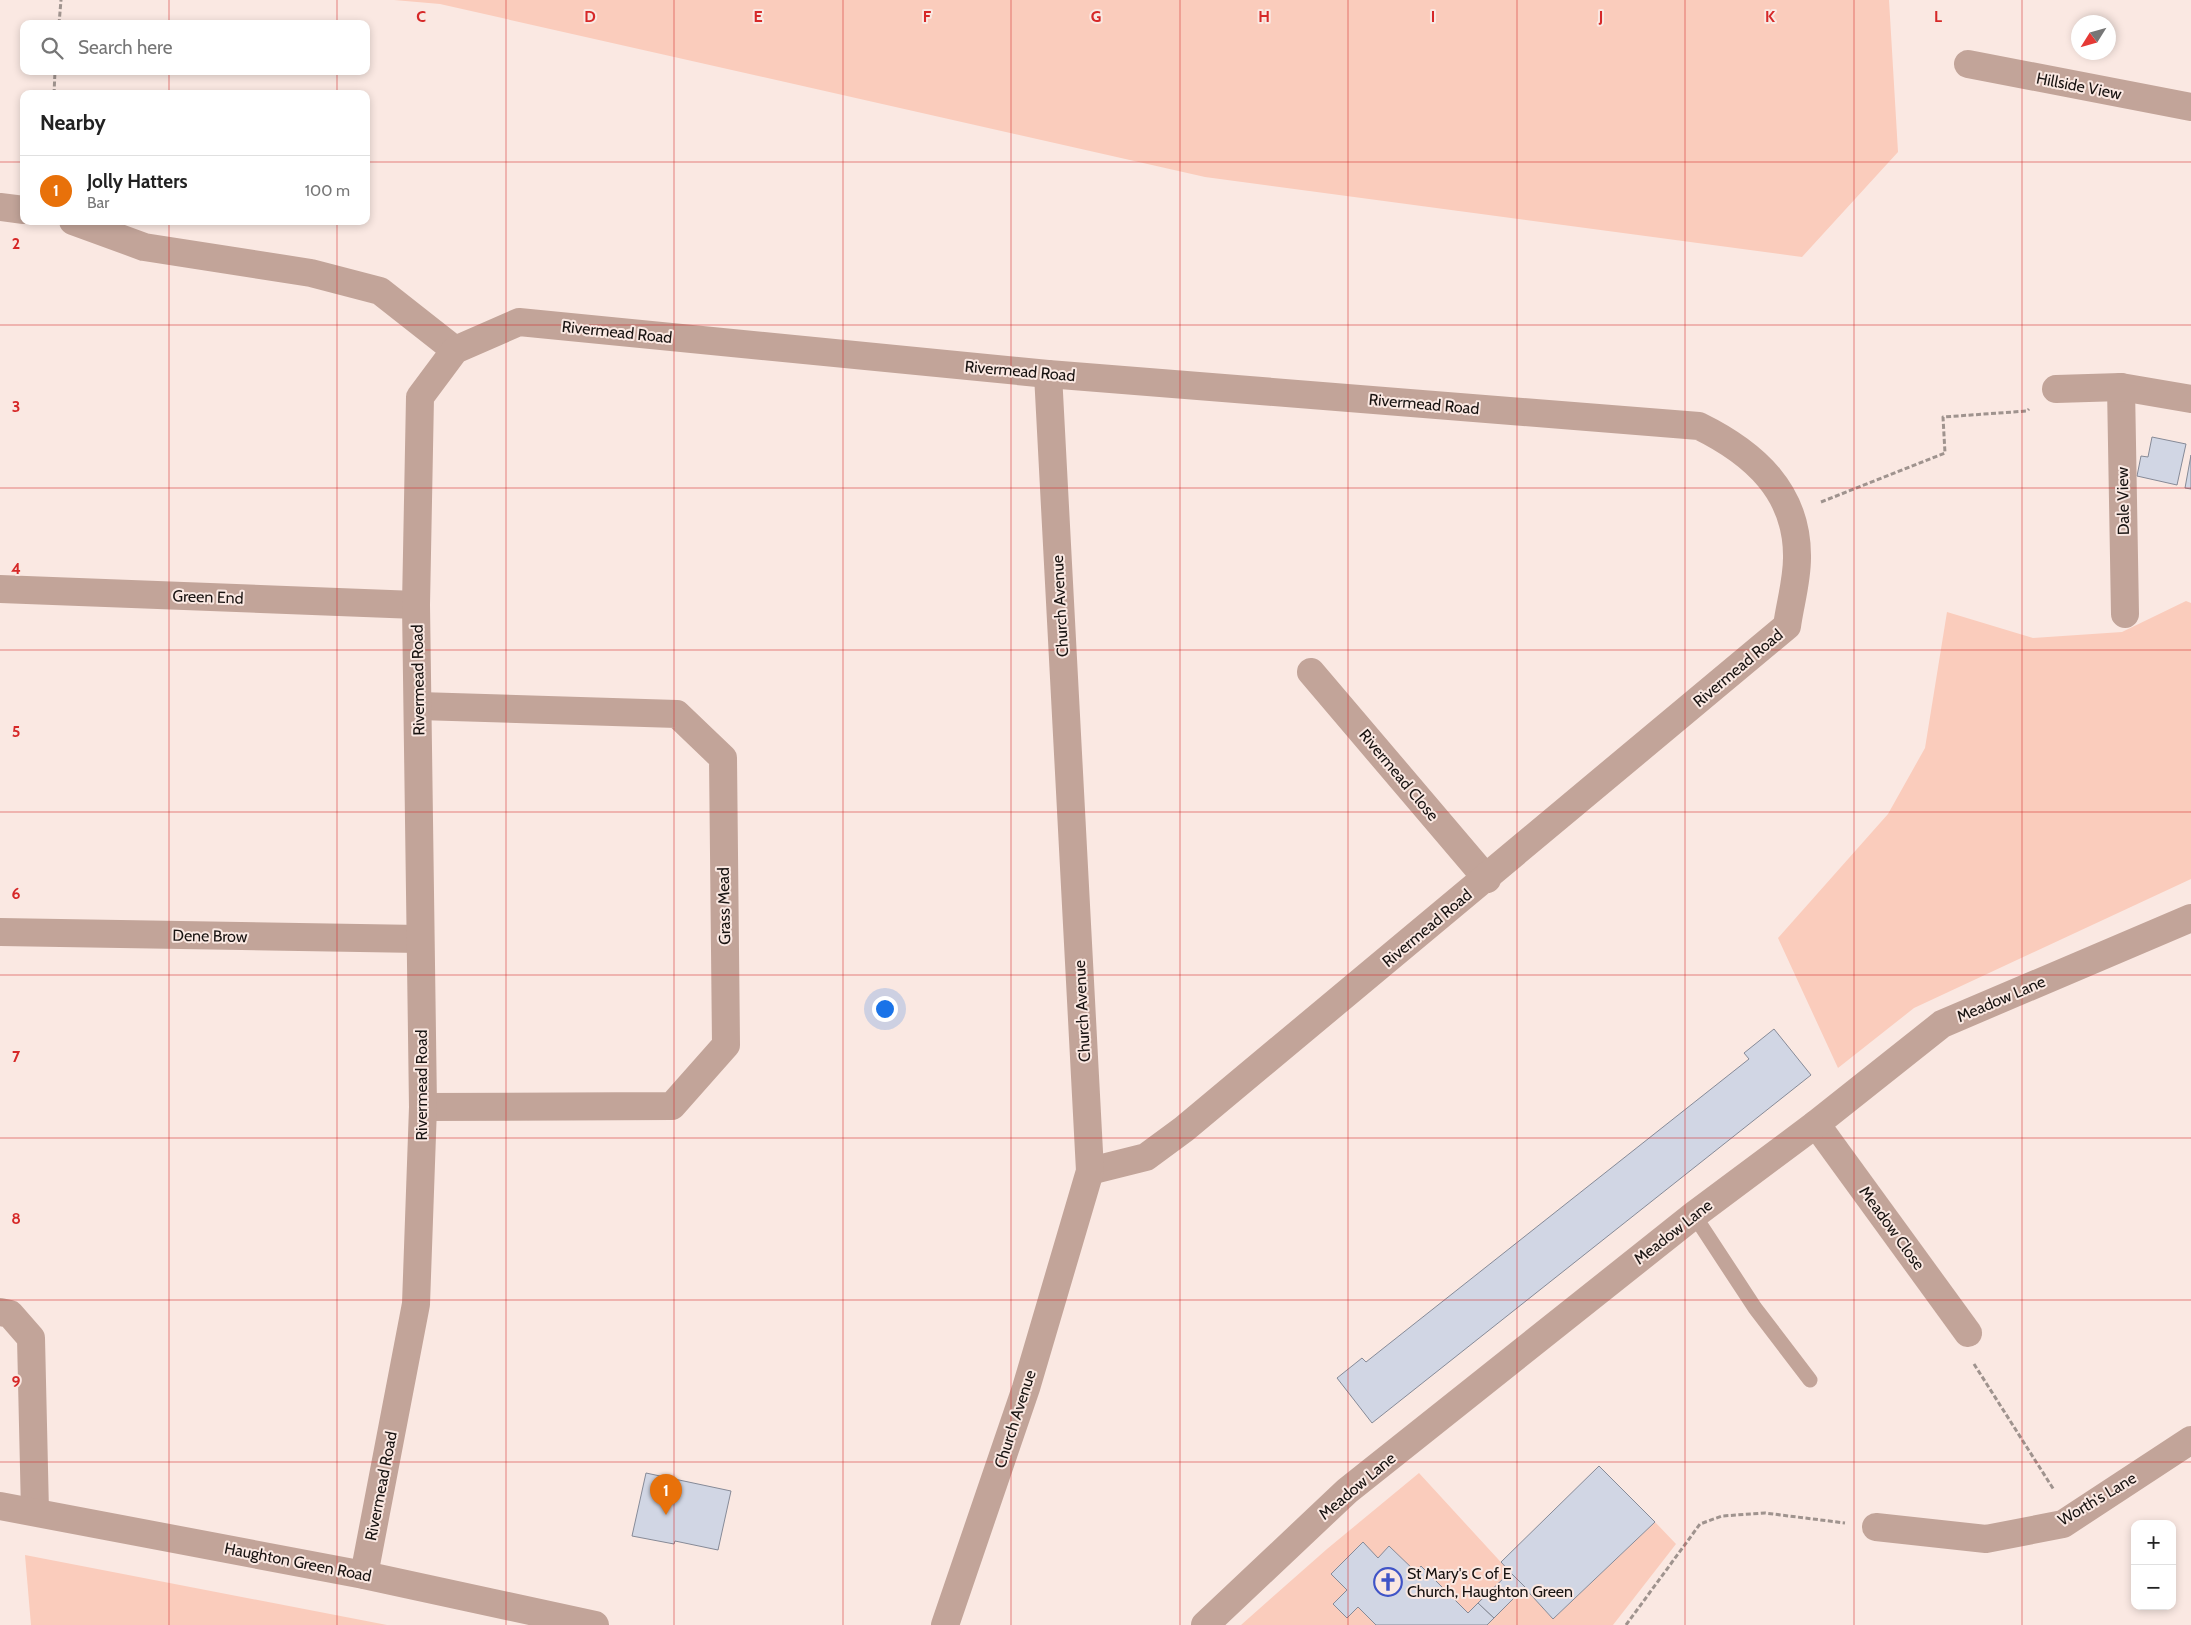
<!DOCTYPE html>
<html lang="en">
<head>
<meta charset="utf-8">
<style>
  :root { --surface:#fff; --page:#f6f6f6; --text:#222; --muted:#767676; --line:#e0e0e0; --accent:#0b8043 }
  body { margin:0; font-family:Cabin,sans-serif; background:var(--page); color:var(--text) }
  .controls { position:absolute; right:15px; bottom:15px; display:grid; overflow:hidden; border-radius:10px; box-shadow:0 2px 8px #0003 }
  .controls button { width:45px; height:45px; display:grid; place-items:center; padding:0; border:0; border-bottom:1px solid var(--line); background:var(--surface); color:var(--text); font:25px sans-serif }
  .compass { position:absolute; left:2071px; top:15px; width:45px; height:45px; border-radius:50%; background:var(--surface); box-shadow:0 2px 8px #0003; rotate:233deg }
  .you { position:absolute; left:884px; top:1008px; width:18px; height:18px; margin:-12px; border:4px solid #fff; border-radius:50%; background:#1a73e8; box-shadow:0 0 0 8px #1a73e833 }
  .badge { display:grid; place-items:center; width:32px; height:32px; border-radius:50%; background:var(--accent); color:#fff; font-size:16px; font-weight:700 }
  .pin { position:absolute; translate:-50% -41px; filter:drop-shadow(0 1px 2px #0008) }
  .pin::after { content:''; position:absolute; top:26px; width:18px; height:15px; background:inherit; clip-path:polygon(0 0,100% 0,50% 100%) }
  .list { margin:0; padding:0; list-style:none }
  h2 { display:flex; justify-content:space-between; align-items:center; height:65px; margin:0; padding:0 20px; font-size:21px }
  h2 small { font-size:16px; font-weight:400; color:var(--muted) }
  .list li { display:grid; grid-template-columns:32px 1fr auto; gap:15px; align-items:center; box-sizing:border-box; height:70px; padding:0 20px; border-top:1px solid var(--line) }
  .list b { display:block; font-size:19px; white-space:nowrap }
  .list p { margin:0; font-size:16px; white-space:nowrap; color:var(--muted) }
  .list em { font-size:16px; font-style:normal; color:var(--muted) }
  .icon { flex:none; width:28px; height:28px; fill:none; stroke:currentColor; stroke-width:2; stroke-linecap:round; stroke-linejoin:round }
  .map { position:relative; flex:none; width:2191px; height:1625px; overflow:hidden }
  .search { position:absolute; background:var(--surface); box-shadow:0 2px 8px #0003; left:20px; top:20px; width:350px; height:55px; display:flex; align-items:center; gap:12px; box-sizing:border-box; padding:0 18px; border-radius:10px; color:var(--muted); font-size:19px }
  .panel { position:absolute; background:var(--surface); box-shadow:0 2px 8px #0003; left:20px; top:90px; width:350px; height:135px; border-radius:10px }
  .map>svg:first-child { display:block }
</style>
</head>
<body>
<div class="map">
<svg width="2191" height="1625" viewBox="0 0 2191 1625">
  <rect width="100%" height="100%" fill="#fae8e2"/>
  <g fill="#faccbc">
    <path d="M394,0H1889L1898,152L1802,257L1205,177L440,4Z"/>
    <path d="M2186,601L2191,603V879L1914,1008L1838,1068L1778,938L1888,814L1925,748L1947,612L2033,638L2122,632Z"/>
    <path d="M1419,1473L1553,1619L1655,1522L1676,1544L1613,1625H1241L1327,1549Z"/>
    <path d="M25,1555L387,1625H31Z"/>
  </g>
  <g fill="#d1d6e4" stroke="#868a97">
    <path d="M2152,437L2186,444L2177,485L2137,476L2141,456L2148,457Z"/>
    <path d="M2191,455V489L2185,488Z"/>
    <path d="M1774,1029L1811,1075L1372,1423L1337,1378L1362,1358L1366,1362L1749,1059L1744,1053Z"/>
    <path d="M1599,1466L1655,1522L1553,1619L1501,1562Z"/>
    <path d="M646,1473L731,1491L718,1550L675,1541L674,1544L632,1536Z"/>
    <path d="M1363,1542L1378,1558L1389,1546L1416,1572L1421,1566L1468,1613L1478,1603L1494,1618L1487,1625H1376L1358,1607L1347,1618L1333,1604L1347,1590L1331,1574Z"/>
    <path d="M1510,1572L1525,1587L1494,1618L1478,1603Z"/>
  </g>
  <g fill="none" stroke-linecap="round" stroke-linejoin="round">
    <g stroke="#9f938e" stroke-width="3" stroke-dasharray="5 2.5" stroke-linecap="butt">
      <path d="M59,24L61,0"/>
      <path d="M54,94L55,71"/>
      <path d="M1821,502L1945,453L1943,417L2027,411L2029,409"/>
      <path d="M1974,1364L2054,1490"/>
      <path d="M1626,1625L1700,1524L1722,1516L1765,1513L1845,1523"/>
    </g>
    <path stroke="#c2a499" stroke-width="15" d="M1694,1215L1755,1308L1810,1380"/>
    <g stroke="#c2a499" stroke-width="28">
      <path d="M1968,64L2191,107"/>
      <path d="M0,207L24,210"/>
      <path d="M73,221L144,247L311,273L380,291L455,350"/>
      <path d="M2121,387L2125,614"/>
      <path d="M2056,389L2121,387L2191,399"/>
      <path d="M0,589L416,605"/>
      <path d="M1311,672L1487,879"/>
      <path d="M419,706L677,714L723,758L726,1045L672,1106L423,1107"/>
      <path d="M0,932L420,939"/>
      <path d="M1816,1124L1968,1333"/>
      <path d="M0,1312L10,1314L31,1338L35,1512"/>
      <path d="M0,1506L364,1575L595,1625"/>
      <path d="M1876,1527L1986,1539L2063,1524L2191,1440"/>
      <path d="M364,1575L416,1304L423,1107L416,605L420,397L455,350L519,322L1048,374L1699,426C1754,453 1798,492 1797,558C1797,581 1790,604 1787,626L1184,1129L1146,1157L1090,1171"/>
      <path d="M945,1625L1026,1388L1090,1171L1048,374"/>
      <path d="M1205,1625L1347,1491L1694,1215L1816,1124L1942,1024L2191,918"/>
    </g>
  </g>
  <path fill="none" stroke="#d62828" stroke-width="1" stroke-opacity="0.55" d="M169,0V24M337,0V24M506,0V1625M674,0V1625M843,0V1625M1011,0V1625M1180,0V1625M1348,0V1625M1517,0V1625M1685,0V1625M1854,0V1625M2022,0V1625M169,71V94M337,71V94M0,162H24M366,162H2191M169,221V1625M337,221V1625M0,325H2191M0,488H2191M0,650H2191M0,812H2191M0,975H2191M0,1138H2191M0,1300H2191M0,1462H2191"/>
  <defs>
    <symbol id="church-ring" viewBox="-11 -11 22 22"><circle r="9.5" fill="#fae8e2" stroke="#4054c7" stroke-width="1.5"/><path d="M-1.2-6h2.4v3.5h3.3v2.4h-3.3V6h-2.4V-.1h-3.3v-2.4h3.3Z" fill="#4054c7"/></symbol>
  </defs>
  <g fill-rule="evenodd">
    <use href="#church-ring" x="1372" y="1566" width="32" height="32"/>
  </g>
  <g text-anchor="middle" dominant-baseline="central" stroke-width="4" stroke-linejoin="round" paint-order="stroke">
    <g font-size="16" fill="#181311" stroke="#fae8e2">
      <text transform="translate(2079 86) rotate(11)">Hillside View</text>
      <text transform="translate(617 332) rotate(6)">Rivermead Road</text>
      <text transform="translate(1020 371) rotate(5)">Rivermead Road</text>
      <text transform="translate(1424 404) rotate(5)">Rivermead Road</text>
      <text transform="translate(2123 501) rotate(-91)">Dale View</text>
      <text transform="translate(208 597) rotate(2)">Green End</text>
      <text transform="translate(1060 606) rotate(-93)">Church Avenue</text>
      <text transform="translate(1738 668) rotate(-40)">Rivermead Road</text>
      <text transform="translate(418 680) rotate(-91)">Rivermead Road</text>
      <text transform="translate(1399 775) rotate(50)">Rivermead Close</text>
      <text transform="translate(724 906) rotate(-91)">Grass Mead</text>
      <text transform="translate(1427 928) rotate(-40)">Rivermead Road</text>
      <text transform="translate(210 936) rotate(1)">Dene Brow</text>
      <text transform="translate(2001 999) rotate(-23)">Meadow Lane</text>
      <text transform="translate(1082 1011) rotate(-93)">Church Avenue</text>
      <text transform="translate(421 1085) rotate(-90)">Rivermead Road</text>
      <text transform="translate(1892 1228) rotate(54)">Meadow Close</text>
      <text transform="translate(1673 1232) rotate(-38)">Meadow Lane</text>
      <text transform="translate(1015 1419) rotate(-72)">Church Avenue</text>
      <text transform="translate(381 1486) rotate(-79)">Rivermead Road</text>
      <text transform="translate(1357 1486) rotate(-40)">Meadow Lane</text>
      <text transform="translate(2097 1499) rotate(-31)">Worth's Lane</text>
      <text transform="translate(298 1562) rotate(11)">Haughton Green Road</text>
    </g>
    <g font-size="16" fill="#181311" stroke="#fae8e2" text-anchor="start">
      <text x="1407" y="1573">St Mary's C of E<tspan x="1407" dy="18">Church, Haughton Green</tspan></text>
    </g>
  </g>
  <g font-size="16" text-anchor="middle" font-weight="bold" fill="#d62828" stroke="#fae8e2" stroke-width="4" stroke-linejoin="round" paint-order="stroke">
    <text x="421" y="22">C</text>
    <text x="590" y="22">D</text>
    <text x="758" y="22">E</text>
    <text x="927" y="22">F</text>
    <text x="1096" y="22">G</text>
    <text x="1264" y="22">H</text>
    <text x="1433" y="22">I</text>
    <text x="1601" y="22">J</text>
    <text x="1770" y="22">K</text>
    <text x="1938" y="22">L</text>
    <text x="16" y="249">2</text>
    <text x="16" y="412">3</text>
    <text x="16" y="574">4</text>
    <text x="16" y="737">5</text>
    <text x="16" y="899">6</text>
    <text x="16" y="1062">7</text>
    <text x="16" y="1224">8</text>
    <text x="16" y="1387">9</text>
  </g>
</svg>
<div class="controls">
<button>+</button>
<button>−</button>
</div>
<svg class="compass" viewBox="-18 -18 36 36"><path d="M0-13l5 13h-10z" fill="#e53935"/><path d="M0 13l5-13h-10z" fill="#767676"/></svg>
<div class="you"></div>
<div class="pin badge" style="left:666px;top:1515px;background:#e8710a">1</div>
<div class="search"><svg class="icon" aria-label="search" viewBox="0 0 24 24"><circle cx="10" cy="10" r="6"/><path d="M15 15l6 6"/></svg>Search here</div>
<section class="panel">
<h2>Nearby<small></small></h2>
<ul class="list">
<li><span class="badge" style="background:#e8710a">1</span><div><b>Jolly Hatters</b><p>Bar</p></div><em>100 m</em></li>
</ul>
</section>
</div>
</body>
</html>
